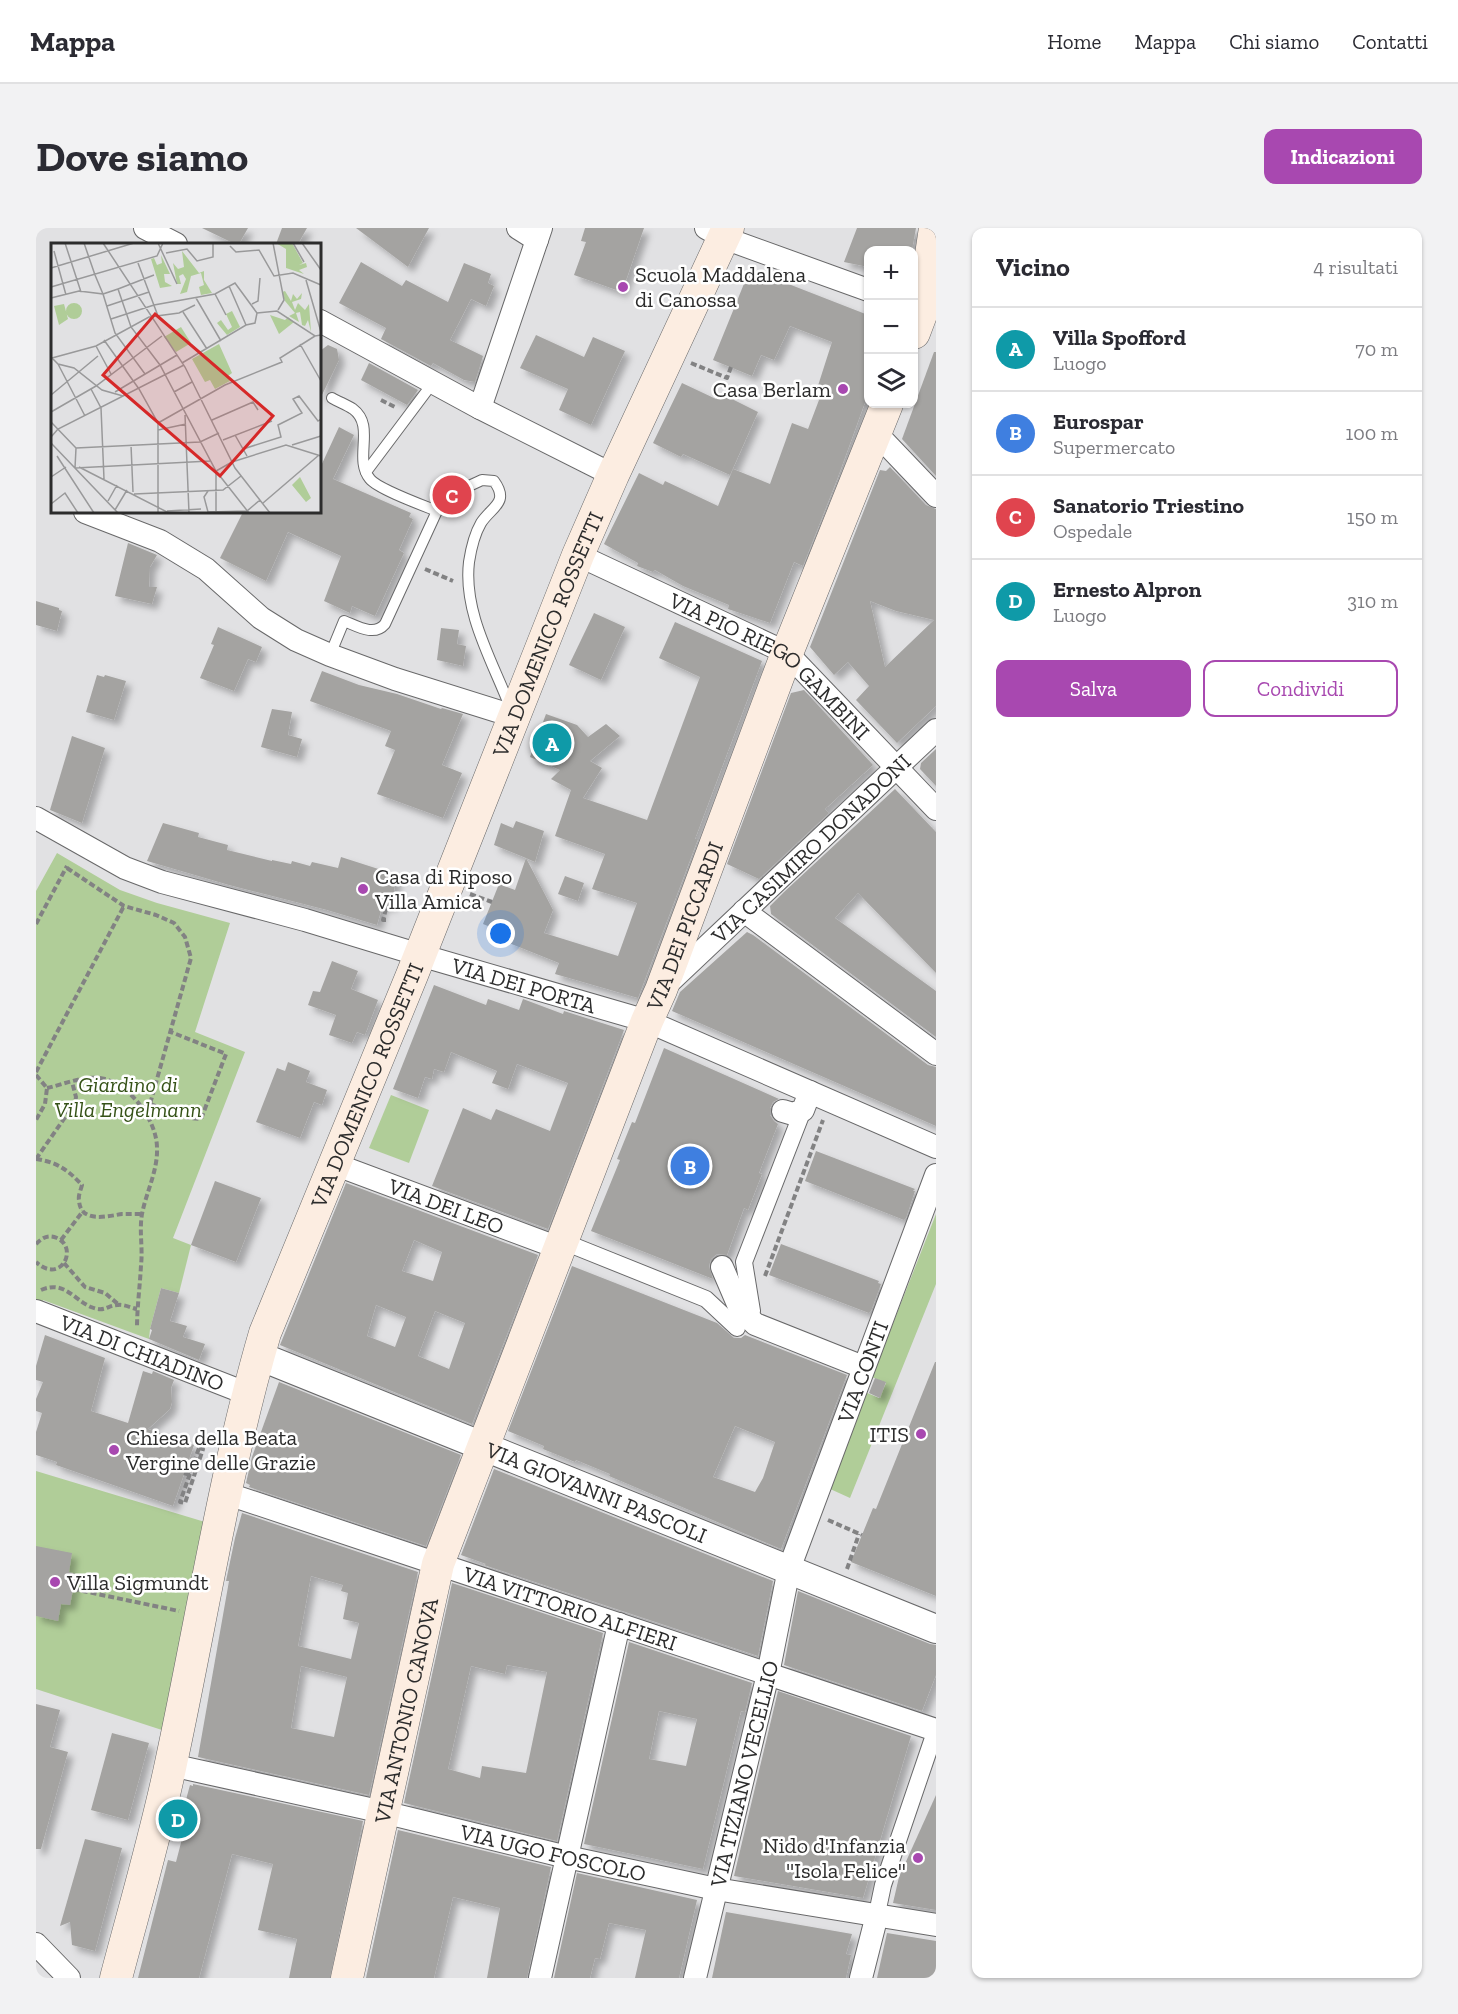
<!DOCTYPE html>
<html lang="it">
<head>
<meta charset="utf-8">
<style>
  :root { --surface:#fff; --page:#f2f2f3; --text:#2b2b33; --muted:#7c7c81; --line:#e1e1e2; --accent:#a848b0 }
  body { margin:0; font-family:"Zilla Slab",serif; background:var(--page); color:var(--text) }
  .controls { position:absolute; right:18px; top:18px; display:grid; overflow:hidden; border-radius:12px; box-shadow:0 2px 4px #0004 }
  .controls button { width:54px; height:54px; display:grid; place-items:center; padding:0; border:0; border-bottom:2px solid var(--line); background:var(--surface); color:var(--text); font:30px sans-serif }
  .you { position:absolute; left:465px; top:706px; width:21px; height:21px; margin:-15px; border:4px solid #fff; border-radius:50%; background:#1a73e8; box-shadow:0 0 0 9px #1a73e833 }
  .badge { display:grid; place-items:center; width:39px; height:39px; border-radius:50%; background:var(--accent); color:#fff; font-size:20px; font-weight:700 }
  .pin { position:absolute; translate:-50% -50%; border:3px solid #fff; box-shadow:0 2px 6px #0006 }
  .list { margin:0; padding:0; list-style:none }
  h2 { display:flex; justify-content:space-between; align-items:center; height:78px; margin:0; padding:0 24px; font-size:26px }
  h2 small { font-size:20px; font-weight:400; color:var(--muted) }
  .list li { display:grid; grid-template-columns:39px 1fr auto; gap:18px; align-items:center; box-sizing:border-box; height:84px; padding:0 24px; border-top:2px solid var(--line) }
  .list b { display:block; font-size:22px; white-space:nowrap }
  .list p { margin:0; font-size:20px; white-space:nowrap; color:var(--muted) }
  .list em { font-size:20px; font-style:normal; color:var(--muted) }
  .actions { display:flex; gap:12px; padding:18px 24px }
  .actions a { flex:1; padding:14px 0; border:2px solid var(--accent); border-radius:12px; text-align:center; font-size:21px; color:var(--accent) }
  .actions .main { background:var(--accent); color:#fff }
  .icon { flex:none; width:33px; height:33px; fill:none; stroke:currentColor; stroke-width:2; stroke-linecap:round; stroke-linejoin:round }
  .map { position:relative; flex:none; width:900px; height:1750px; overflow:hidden; border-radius:12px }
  header { display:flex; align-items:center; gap:36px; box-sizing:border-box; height:84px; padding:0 30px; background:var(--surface); border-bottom:2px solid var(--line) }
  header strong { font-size:28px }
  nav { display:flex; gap:33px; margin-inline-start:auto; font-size:21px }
  .intro { display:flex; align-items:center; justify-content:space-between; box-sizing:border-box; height:144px; padding:0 36px }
  h1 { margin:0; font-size:42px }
  .button { padding:15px 27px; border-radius:12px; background:var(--accent); color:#fff; font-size:21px; font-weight:700 }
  main { display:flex; gap:36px; padding:0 36px }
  aside { flex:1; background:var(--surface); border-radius:12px; box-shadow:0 2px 4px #0004 }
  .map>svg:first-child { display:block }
</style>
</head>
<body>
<header>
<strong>Mappa</strong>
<nav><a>Home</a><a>Mappa</a><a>Chi siamo</a><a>Contatti</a></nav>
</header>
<div class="intro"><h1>Dove siamo</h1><a class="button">Indicazioni</a></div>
<main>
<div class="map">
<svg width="900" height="1750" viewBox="0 0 900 1750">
  <defs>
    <filter id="shadow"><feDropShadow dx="5.5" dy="5.5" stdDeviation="3" flood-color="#0004"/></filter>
  </defs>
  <rect width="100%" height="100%" fill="#e1e1e3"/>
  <g fill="#b0cd98">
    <path d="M21,625L84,662L121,675L194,695L159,804L209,824L137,1010L155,1017L143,1065L125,1060L114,1101L113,1111L7,1072L4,1082L0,1080V663Z"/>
    <path d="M355,867L393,882L373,935L333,920Z"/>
    <path d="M900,986V1056L814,1270L792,1260L829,1164L843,1170L850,1155L836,1149Z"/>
    <path d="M0,1243L169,1294L129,1503L0,1461Z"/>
  </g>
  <g fill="#a4a3a1" fill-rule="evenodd" filter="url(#shadow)">
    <path d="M166,0H212L203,16H199Z"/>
    <path d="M246,0H271L262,16H240Z"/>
    <path d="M320,0H393L372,39Z"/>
    <path d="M549,0H608L586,64L538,47L550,14L545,13Z"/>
    <path d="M821,0H880L876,22H832V39L808,34Z"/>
    <path d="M325,34L366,58L370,52L412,74L428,35L455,46L452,55L458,58L450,78L435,71L414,112L447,128L439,154L428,152L397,135L395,138L345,111L350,100L303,75Z"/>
    <path d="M714,41L832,87V166L802,249L767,338L758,334L734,395L692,381L693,377L647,358L619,342L617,344L601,338L602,335L568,316L603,245L627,257L629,253L682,278L697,241L734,256L756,195L772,201L783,172L779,167L796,114L754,98L738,132L725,127L716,148L677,132Z"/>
    <path d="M500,107L548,129L557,109L589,123L555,197L523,182L532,161L484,140Z"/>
    <path d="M292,117L301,121L303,132L284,171V123Z"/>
    <path d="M898,124H900V248L866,211Z"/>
    <path d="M333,135L382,162L371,177L325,152Z"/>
    <path d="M646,155L680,171L682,164L722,184L694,247L647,226L645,229L617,215Z"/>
    <path d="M303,199L318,207L297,251L375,285L373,289L377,291L363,322L368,325L339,388L316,378L314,385L288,373L305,328L252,304L230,353L184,330L207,284H284V240Z"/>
    <path d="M854,239L890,277L900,281V478L861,515L820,472L833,458L812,434L798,447L774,419L844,242L850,243ZM834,373L860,383L898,392L849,439Z"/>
    <path d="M92,315L121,327L114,339L113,359H121L116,376L79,368Z"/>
    <path d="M0,373L23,380V382L26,383L21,403L0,397Z"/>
    <path d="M558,385L589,399L565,452L533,437Z"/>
    <path d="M639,394L726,433L659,611H662L602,770L519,746L523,735L473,715L476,708L447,696L463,656L479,662L490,630L458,617L465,595L477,600L480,593L508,603L499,634L490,630L517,682L508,705L582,728L601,675L556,661L569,626L519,608L535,562L515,551L524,542L494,529L510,486L541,497L552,509L570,496L584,508L554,533L566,540L547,570L611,592L664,449L623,430Z"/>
    <path d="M182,399L226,419L220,434L212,431L198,463L164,450L178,417L175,416Z"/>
    <path d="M405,400L423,402L421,416L430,418L427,438L401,432Z"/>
    <path d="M286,443L323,457L361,466L405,481L406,480L427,486L406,537L426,545L407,590L341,566L359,522L349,518L355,503L274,473Z"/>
    <path d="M61,447L68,449L69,447L90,453L78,492L50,484Z"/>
    <path d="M768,462L837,537L789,581L793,585L723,651L691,636L755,465Z"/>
    <path d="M236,481L256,484L252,507L266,511L261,529L225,519Z"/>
    <path d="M36,508L69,520L46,595L14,582Z"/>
    <path d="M900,521V558L884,541L885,535Z"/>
    <path d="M859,561L900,604V745L822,665L799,690L900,763V809L735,686L734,678L748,664Z"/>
    <path d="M127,595L163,605L162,609L192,617L191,622L236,633V632L255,636L256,633L274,638L276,634L302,640L305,629L361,647L355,678L347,676L341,697L291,682L193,657L111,633Z"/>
    <path d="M529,648L548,655L542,673L522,666Z"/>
    <path d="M711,704L717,707L892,837L900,839V898L636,783L644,764Z"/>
    <path d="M296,733L322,743L315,761L342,772L329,807L321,804L316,815L293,807L300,787L272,777L277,763L284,764Z"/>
    <path d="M398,757L450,777L452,771L483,782L487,771L527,786L528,783L588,802L512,1001L396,958L427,880L455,892L460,881L514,903L532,855L481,836L472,861L456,855L461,843L415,824L408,844L398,841L396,851L389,849L382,870L357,861Z"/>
    <path d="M628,820L743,871L737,874L734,880V887L738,893L742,896L723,945L726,946L712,982L708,980L691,1027L681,1026L675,1031L673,1038L677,1051L555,1003L584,932L581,931L596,894L599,895Z"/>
    <path d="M252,834L274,843L270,854L291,862L286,877L278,874L264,910L220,894L241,840L249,843Z"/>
    <path d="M780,923L879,961L877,963H879L870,990L868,992L769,953Z"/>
    <path d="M179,953L225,970L200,1034L155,1017Z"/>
    <path d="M310,955L502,1027L436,1196L244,1117ZM378,1012L406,1024L397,1053L366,1043ZM340,1077L370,1089L359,1119L331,1108ZM399,1083L429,1095L413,1141L382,1128Z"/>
    <path d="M745,1016L843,1053L842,1055L845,1056L835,1083L833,1085L733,1047Z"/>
    <path d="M536,1038L681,1095L698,1110H705L709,1107L811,1147L745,1321L573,1248L574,1246L540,1232L539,1234L507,1221L508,1218L472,1203ZM699,1198L739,1214L727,1250L719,1264L677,1249Z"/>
    <path d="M125,1060L143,1065L134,1093L151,1098L147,1109L169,1116L163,1132L113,1111L116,1102L114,1101Z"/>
    <path d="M9,1107L69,1130L55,1183L92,1195L107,1143L116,1146L117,1143L138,1152L135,1160L136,1174L134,1181L112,1201L158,1217L137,1278L20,1237L21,1234L0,1227V1204L6,1185L0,1183V1171L7,1154L0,1152V1138Z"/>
    <path d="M899,1134H900V1368L815,1334L837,1280L840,1281Z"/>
    <path d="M839,1150L850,1154L844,1170L833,1165Z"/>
    <path d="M243,1154L425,1227L390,1318L213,1259L214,1257L210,1255L216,1229Z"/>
    <path d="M458,1241L737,1353L722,1428L448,1337L450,1336L425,1327Z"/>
    <path d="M206,1285L382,1344L333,1567L162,1529L193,1353H190L199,1310ZM275,1348L307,1357L305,1363L312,1365L307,1391L323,1395L315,1431L262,1418ZM265,1438L311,1449L298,1509L255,1500Z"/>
    <path d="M0,1318L36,1325L33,1344L40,1346L34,1377L25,1376L22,1393L0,1388Z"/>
    <path d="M416,1355L567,1405L521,1613L368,1575ZM471,1437L511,1444L490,1545L446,1538L444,1550L412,1541L435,1438L469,1446Z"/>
    <path d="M762,1363L894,1416L900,1417V1447L886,1483L748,1437Z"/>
    <path d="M593,1414L716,1455L709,1484L705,1483L667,1641L548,1616ZM623,1483L661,1491L650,1538L613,1531Z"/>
    <path d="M742,1463L875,1508L827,1670L698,1648Z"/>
    <path d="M0,1476L24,1482L14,1519L32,1524L5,1621H0Z"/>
    <path d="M76,1505L113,1515L92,1592L55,1582Z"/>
    <path d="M157,1556L327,1593L294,1750H253L261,1711L222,1702L237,1636L196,1626L163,1750H102L132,1632L140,1634L147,1607L141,1605L154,1557L157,1558Z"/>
    <path d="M900,1567V1682L857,1675L863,1649Z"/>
    <path d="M362,1602L515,1639L491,1750H451L464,1680L417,1669L398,1750H330Z"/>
    <path d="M49,1611L86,1620L59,1723L36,1717L34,1694L24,1698Z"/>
    <path d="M541,1645L661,1672L643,1750H599L610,1702L573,1695L564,1731L559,1730L554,1750H518Z"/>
    <path d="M690,1684L816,1706L810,1726L815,1727L810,1750H676Z"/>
    <path d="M851,1705L900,1713V1750H841Z"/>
  </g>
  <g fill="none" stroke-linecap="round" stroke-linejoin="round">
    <defs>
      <g id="service">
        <path d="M296,170C303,174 311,177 317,181C340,198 317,231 334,251C342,261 386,277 401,283"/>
        <path d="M330,244L390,164L396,153"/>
        <path d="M294,427L308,393C321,398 338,409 349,396L401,283L433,258L446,252L458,253C474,275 455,279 445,295C438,307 435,321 433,334C427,385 457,434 474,479"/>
      </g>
      <g id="pedestrian">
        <path d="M538,1018L670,1071L701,1100"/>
        <path d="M716,1083L708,1034L767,882"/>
        <path d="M843,1676L847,1657L897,1510"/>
      </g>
      <g id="minor">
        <path d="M109,0L140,16"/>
        <path d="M482,0L501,12"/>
        <path d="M670,0L688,10L832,62"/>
        <path d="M284,93L444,180L577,247"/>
        <path d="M444,180L505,0"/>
        <path d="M840,205L900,268"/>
        <path d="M49,284L124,313L170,341L225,390L260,412L294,427L359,451L477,488"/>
        <path id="s1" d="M542,327L751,425L900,581"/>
        <path id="s2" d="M0,590L89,640L126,654L269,692L384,727L611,793L900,919"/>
        <path d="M708,683L900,826"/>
        <path id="s3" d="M628,759L900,502"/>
        <path d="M747,883L757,886L767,882L774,864"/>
        <path id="s4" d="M298,936L523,1020"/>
        <path d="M686,1039L704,1081L719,1096L827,1139"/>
        <path id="s5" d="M0,1083L212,1166"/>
        <path id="s6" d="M189,1265L900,1502"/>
        <path id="s7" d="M135,1537L347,1584L531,1629L680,1661L900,1697"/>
        <path d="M0,1716L33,1750"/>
        <path d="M504,1750L583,1396"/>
        <path id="s8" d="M659,1750L732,1446L753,1341L900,947"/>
        <path d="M825,1750L841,1687"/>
      </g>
      <g id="tertiary">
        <path id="s9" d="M223,1128L900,1401"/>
      </g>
      <g id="secondary">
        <path d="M878,105L887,81L899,0"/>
        <path id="s10" d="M80,1750C99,1678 120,1607 135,1535C166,1391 188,1246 229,1105L376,747L542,327L577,247L692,0"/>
        <path id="s11" d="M311,1750L402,1336L611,793L625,762L751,425L851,176"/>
      </g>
    </defs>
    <use href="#service" stroke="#686869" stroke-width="12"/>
    <use href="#pedestrian" stroke="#686869" stroke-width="18"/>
    <use href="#minor" stroke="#686869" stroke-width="24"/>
    <use href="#tertiary" stroke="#686869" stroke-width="30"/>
    <use href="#secondary" stroke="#686869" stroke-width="33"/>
    <g stroke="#828283" stroke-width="4" stroke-dasharray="6 3" stroke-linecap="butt">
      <path d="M655,135L691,150L695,139"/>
      <path d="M345,172L361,180"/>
      <path d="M389,341L417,353"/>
      <path d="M31,640L88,678L120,687L138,695L149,709L155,730L114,876L108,881"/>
      <path d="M434,666L456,674"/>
      <path d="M350,692H347L351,677"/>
      <path d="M0,696L31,638"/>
      <path d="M0,844L88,678"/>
      <path d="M0,847L11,860L9,876L0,892"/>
      <path d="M11,860C29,856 51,846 69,851C95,858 121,893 121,920C122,942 110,965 106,986C103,1003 107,1020 105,1037C104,1058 101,1079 101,1100"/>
      <path d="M114,876L152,890L165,891L190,826L135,804"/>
      <path d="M0,931C21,934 32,942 46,957C45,961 42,968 43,972C44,996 72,988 86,986C93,986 100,986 106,986"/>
      <path d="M0,931L39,875L40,869L36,854"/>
      <path d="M25,1012L47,983"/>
      <path d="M0,1016C6,1010 12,1006 21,1010C43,1020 25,1057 0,1034"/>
      <path d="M28,1035L49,1059L69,1065L82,1076"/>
      <path d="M729,1048L787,892"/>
      <path d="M5,1062C28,1052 37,1071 55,1079C69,1085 71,1077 82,1077C88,1076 95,1080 101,1081"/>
      <path d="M163,1220L167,1221L149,1275L144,1274Z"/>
      <path d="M148,1245L154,1247"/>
      <path d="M792,1292L826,1307"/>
      <path d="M811,1341L823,1306"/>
      <path d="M37,1361L143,1383"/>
    </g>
    <use href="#service" stroke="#fff" stroke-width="10"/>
    <use href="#pedestrian" stroke="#fff" stroke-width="16"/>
    <use href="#minor" stroke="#fff" stroke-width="22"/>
    <use href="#tertiary" stroke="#fff" stroke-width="28"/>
    <use href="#secondary" stroke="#fcede1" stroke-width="32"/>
  </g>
  <g fill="#a848b0" stroke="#fff" stroke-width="2">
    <circle cx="587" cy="59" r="6"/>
    <circle cx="807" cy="161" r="6"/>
    <circle cx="327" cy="661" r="6"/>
    <circle cx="885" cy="1206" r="6"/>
    <circle cx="78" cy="1222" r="6"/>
    <circle cx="19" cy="1354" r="6"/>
    <circle cx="882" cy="1630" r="6"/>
  </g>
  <g text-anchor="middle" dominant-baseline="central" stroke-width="5" stroke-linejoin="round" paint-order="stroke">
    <g font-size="22" fill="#2c2c2c" stroke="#fff" text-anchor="start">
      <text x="599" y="46">Scuola Maddalena<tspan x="599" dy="25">di Canossa</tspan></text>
      <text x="795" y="161" text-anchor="end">Casa Berlam</text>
      <text x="339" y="648">Casa di Riposo<tspan x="339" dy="25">Villa Amica</tspan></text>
      <text x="873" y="1206" text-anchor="end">ITIS</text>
      <text x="90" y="1209">Chiesa della Beata<tspan x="90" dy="25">Vergine delle Grazie</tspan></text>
      <text x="31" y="1354">Villa Sigmundt</text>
      <text x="870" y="1617" text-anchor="end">Nido d'Infanzia<tspan x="870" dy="25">"Isola Felice"</tspan></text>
    </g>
    <g font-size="22" fill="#2c2c2c" stroke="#fff">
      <text stroke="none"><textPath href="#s10" startOffset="1416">VIA DOMENICO ROSSETTI</textPath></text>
      <text stroke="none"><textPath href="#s1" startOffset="224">VIA PIO RIEGO GAMBINI</textPath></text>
      <text stroke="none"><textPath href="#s3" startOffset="202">VIA CASIMIRO DONADONI</textPath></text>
      <text stroke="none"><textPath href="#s11" startOffset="1108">VIA DEI PICCARDI</textPath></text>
      <text stroke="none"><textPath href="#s2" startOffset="518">VIA DEI PORTA</textPath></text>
      <text stroke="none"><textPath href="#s10" startOffset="930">VIA DOMENICO ROSSETTI</textPath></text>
      <text stroke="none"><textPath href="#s4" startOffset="120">VIA DEI LEO</textPath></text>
      <text stroke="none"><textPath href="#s5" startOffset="114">VIA DI CHIADINO</textPath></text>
      <text stroke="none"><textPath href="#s8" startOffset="630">VIA CONTI</textPath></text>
      <text stroke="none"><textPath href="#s9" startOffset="364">VIA GIOVANNI PASCOLI</textPath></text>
      <text stroke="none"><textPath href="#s6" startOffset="364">VIA VITTORIO ALFIERI</textPath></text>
      <text stroke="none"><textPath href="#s11" startOffset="274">VIA ANTONIO CANOVA</textPath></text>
      <text stroke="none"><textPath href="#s8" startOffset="210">VIA TIZIANO VECELLIO</textPath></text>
      <text stroke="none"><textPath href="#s7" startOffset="392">VIA UGO FOSCOLO</textPath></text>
    </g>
    <g font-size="22" font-style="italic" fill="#355217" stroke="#fff">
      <text x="92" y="856">Giardino di<tspan x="92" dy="25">Villa Engelmann</tspan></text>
    </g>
  </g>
  <g transform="translate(15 15)">
    <rect width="270" height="270" fill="#e1e1e3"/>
    <path d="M225,0H241L252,20L248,22L255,20L256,24L248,27L253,31L235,25V6ZM131,8L148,30L153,28V37L161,50L150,52L148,44L153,42L150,30L140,33L136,49L129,51L135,36L132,31L128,33L130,41H126L122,20L127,26L133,24ZM110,12L119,31H113L114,39L121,43L109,45L100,16L103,15L106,22L111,20ZM234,48L240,58L242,51L246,56L251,50L250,56L241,59L244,67L247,60L254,67L258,61L260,89L257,77L254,83L251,82L249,69L245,70L248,79L238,73L244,70L234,58L231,49ZM15 68a8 8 0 1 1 16 0a8 8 0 1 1-16 0ZM13,61L17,76L8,82L3,63ZM181,68L189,84L176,92L166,80L170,77L177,87L181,84L175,71ZM219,72L234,77L237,74L243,79L228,91ZM130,84L140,100L125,109L113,94ZM168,101L181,130L177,133L179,138L164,146L159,137L154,139L141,116ZM249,234L260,255L255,259L241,242Z" fill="#b0cd98"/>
    <path fill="none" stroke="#99999a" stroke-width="1.5" d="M14,0L30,49M33,0L44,32M52,0L134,124L184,225L219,270M107,0L126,41M222,0L233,57L227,67M242,0L253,19M251,0L270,27M179,3L185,9L208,7L223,33L242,30L270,42M3,8L15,52M115,10L136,6L146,18L162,14V0M87,20L107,73M0,25L83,0M44,32L52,51L67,46L80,84L109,122L165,228L198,270M255,37L270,89M178,43L195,82M0,44L106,13L112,0M67,46L103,32M164,51L175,72M0,55L28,48L52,51L64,90L94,131M145,55L170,98M201,61L207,58L209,35M56,63L98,49M132,69L156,106M206,70L226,68L264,93L270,92M60,76L103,62L164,51L184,40L206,70M53,97L88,146L107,180V270M249,101L270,138M45,103L60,131M0,114L7,121L23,125L51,147L72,153M1,115L45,103L98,74L128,70L144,62M131,120L195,82L204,80L206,70M7,121L34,173M40,146L50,165L53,236M64,149L126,112M123,149L141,139M0,152L47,113M0,169L45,143L111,93M134,172L138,270M161,177L202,159L207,167M0,179L25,205L24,225M107,180L174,142L231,119L229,115L264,93M107,187L135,181M184,192L196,213M0,194L7,186L133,122M172,197L221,178M0,200L67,270M80,202L82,249M241,202L270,193M25,205L149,199L168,190M192,206L230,194L227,182L251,170L242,156L248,153L267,178L270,176M6,213L43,270M28,224L118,270M24,225L159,218M0,234L15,224M157,248L153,254L157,269L196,268L209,257M83,251L172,247L190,233M57,258L66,242M212,260L268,212M0,261L14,250L27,270M64,267L76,247M116,268L150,266M165,268V228L181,219L235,202L270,213"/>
    <path fill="#d62828" fill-opacity="0.15" stroke="#d62828" stroke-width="3" d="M104,71L222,173L169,233L52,132Z"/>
    <rect width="270" height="270" fill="none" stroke="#2c2c2c" stroke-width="3"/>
  </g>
</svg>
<div class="controls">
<button>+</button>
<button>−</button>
<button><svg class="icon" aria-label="layers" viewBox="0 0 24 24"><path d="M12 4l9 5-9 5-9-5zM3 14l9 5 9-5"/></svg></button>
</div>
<div class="you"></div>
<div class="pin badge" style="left:516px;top:515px;background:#0f9aa8">A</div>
<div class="pin badge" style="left:654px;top:938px;background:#3f7fe0">B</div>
<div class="pin badge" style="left:416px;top:267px;background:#e0444e">C</div>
<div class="pin badge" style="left:142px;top:1591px;background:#0f9aa8">D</div>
</div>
<aside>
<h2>Vicino<small>4 risultati</small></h2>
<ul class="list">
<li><span class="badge" style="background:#0f9aa8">A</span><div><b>Villa Spofford</b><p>Luogo</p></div><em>70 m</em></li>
<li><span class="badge" style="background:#3f7fe0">B</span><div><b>Eurospar</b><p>Supermercato</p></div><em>100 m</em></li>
<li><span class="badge" style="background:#e0444e">C</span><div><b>Sanatorio Triestino</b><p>Ospedale</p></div><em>150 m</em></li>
<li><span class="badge" style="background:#0f9aa8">D</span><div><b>Ernesto Alpron</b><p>Luogo</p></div><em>310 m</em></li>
</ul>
<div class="actions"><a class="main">Salva</a><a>Condividi</a></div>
</aside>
</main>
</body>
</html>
